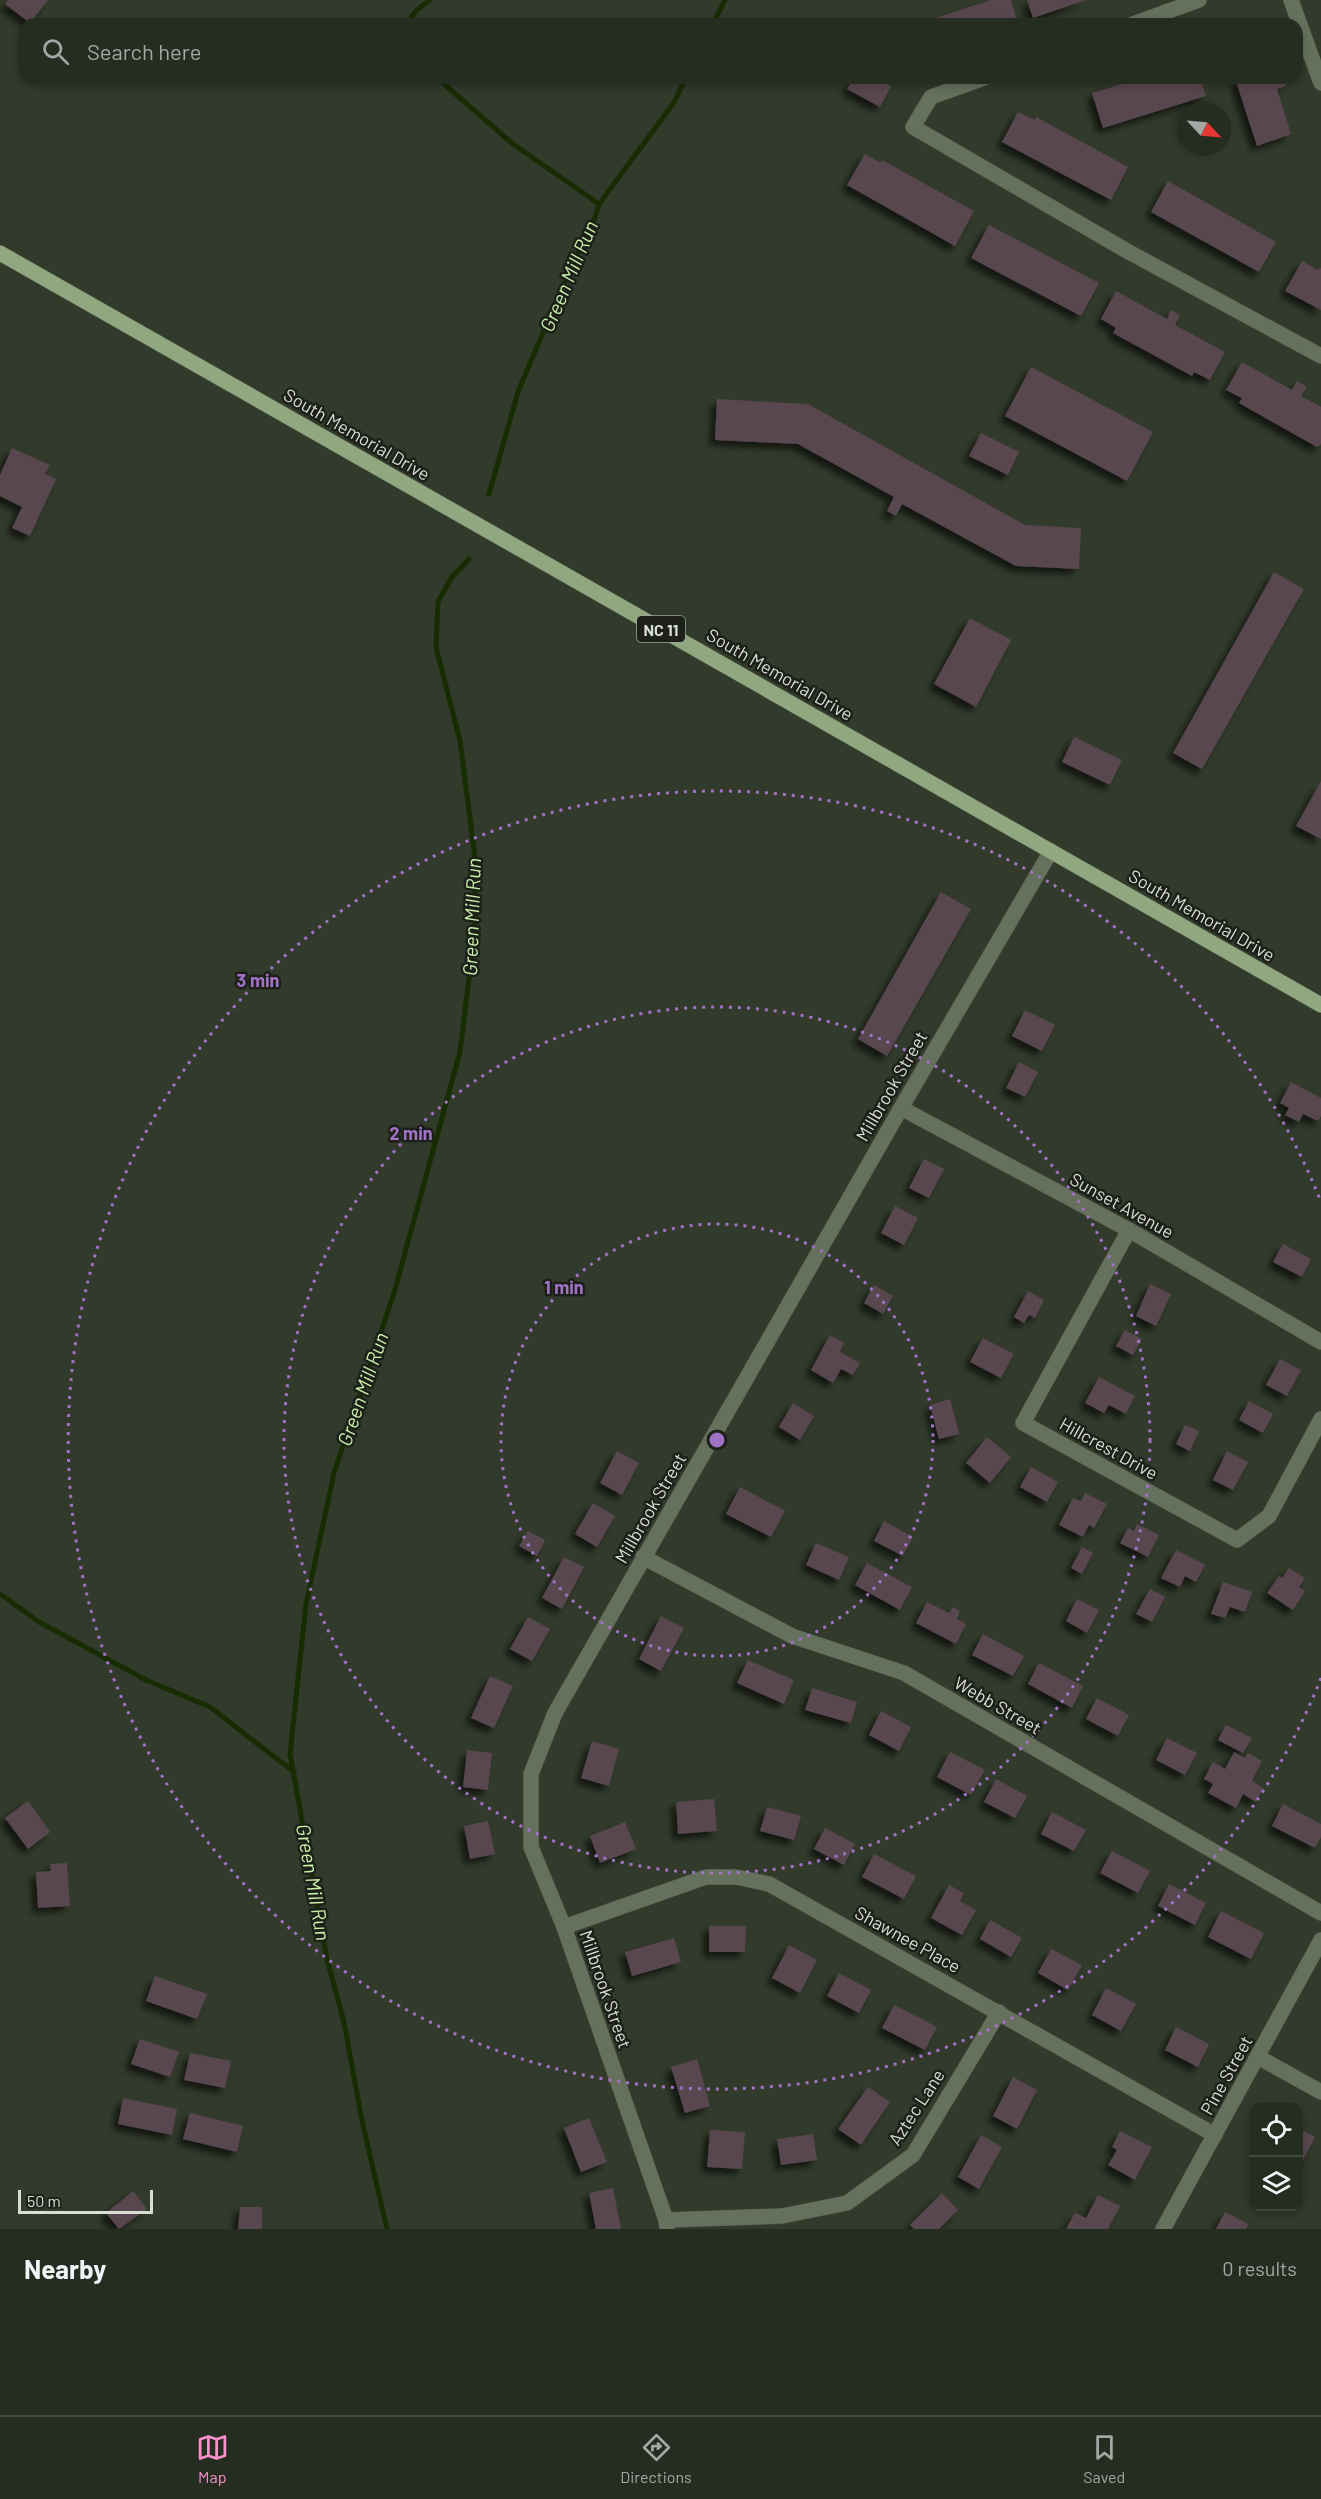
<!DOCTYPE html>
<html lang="en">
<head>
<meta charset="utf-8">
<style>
  :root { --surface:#252c20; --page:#31382d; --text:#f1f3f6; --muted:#a3a7a5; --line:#42483e; --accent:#f890cb }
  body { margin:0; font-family:Barlow,sans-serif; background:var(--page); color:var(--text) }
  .controls { position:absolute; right:18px; bottom:18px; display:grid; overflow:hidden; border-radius:12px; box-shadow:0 3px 9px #0003 }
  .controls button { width:54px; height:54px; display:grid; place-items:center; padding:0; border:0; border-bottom:2px solid var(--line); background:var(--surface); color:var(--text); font:30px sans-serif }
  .compass { position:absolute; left:1177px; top:102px; width:54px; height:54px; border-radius:50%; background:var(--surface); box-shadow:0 3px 9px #0003; rotate:116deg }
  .scale { position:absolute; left:18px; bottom:15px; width:135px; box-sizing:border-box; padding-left:6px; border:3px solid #d9ded4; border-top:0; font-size:16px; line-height:21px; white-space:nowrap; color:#d9ded4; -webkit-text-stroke:4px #1c2019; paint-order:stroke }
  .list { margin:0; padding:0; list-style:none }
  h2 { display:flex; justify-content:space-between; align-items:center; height:78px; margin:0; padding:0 24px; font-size:26px }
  h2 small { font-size:20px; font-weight:400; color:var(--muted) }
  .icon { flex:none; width:33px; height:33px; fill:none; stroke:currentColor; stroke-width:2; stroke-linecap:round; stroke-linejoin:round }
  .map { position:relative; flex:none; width:1321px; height:2229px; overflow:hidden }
  .search { position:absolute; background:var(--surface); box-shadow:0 3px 9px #0003; left:18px; right:18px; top:18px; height:66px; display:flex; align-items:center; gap:15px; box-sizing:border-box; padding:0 21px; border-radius:18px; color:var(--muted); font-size:22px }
  .sheet { height:186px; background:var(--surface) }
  nav { display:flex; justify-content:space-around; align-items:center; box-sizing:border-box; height:84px; border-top:2px solid var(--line); background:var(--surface); font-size:16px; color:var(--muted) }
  nav a { display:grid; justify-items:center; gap:3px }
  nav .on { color:var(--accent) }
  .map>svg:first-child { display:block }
</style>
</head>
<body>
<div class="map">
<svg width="1321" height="2229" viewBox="0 0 1321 2229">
  <defs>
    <filter id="shadow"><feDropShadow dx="-5.5" dy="5.5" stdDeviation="3" flood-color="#0009"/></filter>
  </defs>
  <rect width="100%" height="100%" fill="#313a2b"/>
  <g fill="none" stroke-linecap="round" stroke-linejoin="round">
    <g stroke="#182c02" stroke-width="5">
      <path d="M406,24L417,10L430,0"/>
      <path d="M713,24L725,0"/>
      <path d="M437,78L513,144L599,204"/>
      <path d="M489,494L518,392L572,264L592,226L599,204L673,104L686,78"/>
      <path d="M0,1594L39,1622L146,1680L210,1707L294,1772"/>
      <path d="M387,2229L362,2121L344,2022L327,1959L290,1754L306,1604L334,1473L394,1293L460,1052L475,928V857L460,741L436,647L438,602L452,577L469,559"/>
    </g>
  </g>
  <g fill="#594750" filter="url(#shadow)">
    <path d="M8,0H48L30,23L5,4Z"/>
    <path d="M991,0H1011L1018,24H917Z"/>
    <path d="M1027,0H1086L1033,18Z"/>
    <path d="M854,78H877L891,86L880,107L847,89Z"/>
    <path d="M1142,78H1200L1206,96L1103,128L1092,93Z"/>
    <path d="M1235,78H1284L1286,86L1277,89L1291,134L1257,146Z"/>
    <path d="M1018,112L1035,120L1036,117L1128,167L1111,200L1002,142Z"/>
    <path d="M865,154L881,163L882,160L974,211L955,246L847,185Z"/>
    <path d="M1168,181L1276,242L1259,272L1151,212Z"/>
    <path d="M989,225L1099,283L1081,316L971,258Z"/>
    <path d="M1302,261L1318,270L1321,268V310L1285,291Z"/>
    <path d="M1116,291L1167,319L1171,310L1180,315L1175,325L1225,352L1210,380L1194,372L1192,376L1113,333L1116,328L1101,319Z"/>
    <path d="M1242,362L1292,390L1297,381L1307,387L1301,396L1321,407V444L1317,447L1239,403L1242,398L1226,390Z"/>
    <path d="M1031,367L1153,432L1127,481L1005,416Z"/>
    <path d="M717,399L808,404L1025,525L1081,528L1079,569L1016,566L902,504L896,516L887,511L894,497L798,444L715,440Z"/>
    <path d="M981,433L1019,452L1008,475L969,456Z"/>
    <path d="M12,448L50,465L45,474L56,479L30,536L12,528L22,507L0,496V475Z"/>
    <path d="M1274,572L1304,589L1202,769L1173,753Z"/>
    <path d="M970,618L1011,640L976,707L934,684Z"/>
    <path d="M1074,737L1122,760L1110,785L1062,762Z"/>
    <path d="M1321,781V839L1296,826Z"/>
    <path d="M941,892L971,909L887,1056L858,1039Z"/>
    <path d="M1025,1010L1055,1025L1042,1051L1012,1036Z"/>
    <path d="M1019,1062L1038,1072L1025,1097L1006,1088Z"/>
    <path d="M1291,1082L1321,1098V1116L1318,1121L1303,1114L1299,1122L1285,1115L1289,1108L1280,1103Z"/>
    <path d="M924,1159L944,1169L929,1198L909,1188Z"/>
    <path d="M895,1206L918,1218L904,1245L881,1233Z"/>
    <path d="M1283,1244L1311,1259L1302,1277L1273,1262Z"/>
    <path d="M1150,1284L1171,1294L1156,1326L1136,1316Z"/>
    <path d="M874,1285L893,1296L883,1314L864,1303Z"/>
    <path d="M1028,1291L1044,1300L1035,1318L1029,1315L1024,1323L1014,1317Z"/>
    <path d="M1125,1330L1142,1339L1133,1355L1116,1346Z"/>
    <path d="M830,1335L844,1343L840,1352L860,1363L853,1375L841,1369L833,1383L811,1370Z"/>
    <path d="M983,1338L1014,1354L1001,1378L970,1362Z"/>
    <path d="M1280,1359L1301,1370L1287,1396L1266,1385Z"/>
    <path d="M1099,1377L1135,1396L1126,1414L1109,1405L1104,1413L1085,1403Z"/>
    <path d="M950,1399L959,1434L939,1439L930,1405Z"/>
    <path d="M1249,1401L1273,1414L1263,1433L1239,1420Z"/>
    <path d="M793,1403L814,1416L800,1440L779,1427Z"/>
    <path d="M1185,1425L1199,1431L1190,1451L1176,1444Z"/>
    <path d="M987,1437L1011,1457L990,1483L966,1463Z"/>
    <path d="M617,1451L639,1463L622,1495L600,1483Z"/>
    <path d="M1227,1451L1248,1462L1233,1490L1213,1480Z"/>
    <path d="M1031,1467L1058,1482L1047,1502L1020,1487Z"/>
    <path d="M740,1487L785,1511L771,1537L726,1514Z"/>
    <path d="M1085,1493L1107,1504L1094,1528L1089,1525L1083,1537L1059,1525L1073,1498L1081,1501Z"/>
    <path d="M593,1503L615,1516L597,1547L575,1534Z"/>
    <path d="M884,1521L913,1537L903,1556L874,1541Z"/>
    <path d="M1137,1524L1159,1535L1148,1557L1120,1543L1128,1528L1134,1531Z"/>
    <path d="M528,1531L545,1540L537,1556L519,1546Z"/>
    <path d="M816,1543L849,1557L839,1580L806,1565Z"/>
    <path d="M1082,1547L1093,1553L1082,1574L1071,1568Z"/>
    <path d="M1176,1550L1205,1565L1196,1582L1185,1576L1180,1587L1161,1578Z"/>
    <path d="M564,1557L584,1567L562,1609L542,1598Z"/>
    <path d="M867,1563L912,1587L900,1610L855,1585Z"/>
    <path d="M1289,1568L1305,1578L1299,1587L1305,1591L1293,1610L1267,1593L1279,1576L1282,1578Z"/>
    <path d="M1223,1582L1252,1592L1245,1612L1230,1607L1225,1618L1211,1614Z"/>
    <path d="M1150,1589L1165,1597L1152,1622L1136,1614Z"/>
    <path d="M1077,1599L1099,1610L1087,1633L1066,1621Z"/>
    <path d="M927,1602L949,1613L953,1607L960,1611L957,1619L966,1624L956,1644L916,1623Z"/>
    <path d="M661,1616L684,1628L661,1671L639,1659Z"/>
    <path d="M528,1617L550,1629L532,1661L510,1649Z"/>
    <path d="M983,1634L1024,1656L1013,1676L972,1655Z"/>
    <path d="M748,1660L794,1680L784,1704L737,1683Z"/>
    <path d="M1039,1663L1083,1686L1072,1708L1028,1684Z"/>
    <path d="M490,1676L513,1686L494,1728L471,1718Z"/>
    <path d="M812,1688L857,1702L851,1723L805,1710Z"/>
    <path d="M1097,1698L1129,1715L1118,1736L1086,1719Z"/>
    <path d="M881,1711L911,1727L899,1751L869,1735Z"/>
    <path d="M1226,1725L1252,1738L1243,1753L1218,1740Z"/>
    <path d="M1167,1738L1197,1753L1185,1775L1156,1760Z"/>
    <path d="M592,1741L619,1749L609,1786L581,1778Z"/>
    <path d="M467,1750L492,1753L488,1790L463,1787Z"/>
    <path d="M950,1752L985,1770L971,1795L937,1777Z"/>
    <path d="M1234,1752L1245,1758L1248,1753L1262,1761L1252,1781L1263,1788L1256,1802L1243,1794L1236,1808L1208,1793L1213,1784L1204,1779L1213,1762L1225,1769Z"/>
    <path d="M996,1779L1027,1796L1015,1818L984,1802Z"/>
    <path d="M714,1799L717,1831L678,1834L676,1802Z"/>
    <path d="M28,1801L50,1832L28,1849L5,1818Z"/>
    <path d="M1283,1804L1321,1824V1837L1315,1848L1272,1826Z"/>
    <path d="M767,1807L801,1816L794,1840L760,1831Z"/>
    <path d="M1052,1812L1086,1830L1074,1851L1041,1834Z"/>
    <path d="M488,1821L495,1854L470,1859L464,1826Z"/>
    <path d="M625,1822L636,1849L600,1863L590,1836Z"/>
    <path d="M825,1828L855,1844L844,1865L814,1849Z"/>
    <path d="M1112,1851L1150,1871L1138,1893L1100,1873Z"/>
    <path d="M874,1854L916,1876L904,1899L862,1877Z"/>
    <path d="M67,1863L70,1906L38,1908L36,1872L51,1871L50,1864Z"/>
    <path d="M1169,1884L1206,1903L1195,1925L1158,1906Z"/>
    <path d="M949,1885L964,1893L960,1901L976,1910L962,1935L931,1918Z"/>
    <path d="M1221,1911L1264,1933L1251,1959L1208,1937Z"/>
    <path d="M990,1920L1022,1938L1011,1957L980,1939Z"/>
    <path d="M709,1926H746L745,1952H709Z"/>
    <path d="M674,1938L681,1962L632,1976L625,1952Z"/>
    <path d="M789,1945L817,1960L800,1993L772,1978Z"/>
    <path d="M1051,1949L1082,1965L1068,1990L1038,1973Z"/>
    <path d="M839,1973L871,1990L859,2013L827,1996Z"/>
    <path d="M155,1976L207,1994L197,2019L146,2001Z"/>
    <path d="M1106,1988L1136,2004L1121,2031L1092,2015Z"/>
    <path d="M894,2005L937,2027L925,2050L882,2028Z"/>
    <path d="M1176,2027L1209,2044L1198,2067L1165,2050Z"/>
    <path d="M140,2039L179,2052L170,2077L131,2064Z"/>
    <path d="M190,2053L231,2061L225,2088L184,2080Z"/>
    <path d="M697,2059L710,2106L685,2113L671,2067Z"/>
    <path d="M1013,2077L1037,2090L1017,2129L993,2116Z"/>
    <path d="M868,2087L890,2102L861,2145L838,2129Z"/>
    <path d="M123,2098L177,2109L172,2135L118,2124Z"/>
    <path d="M190,2113L243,2126L237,2152L183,2139Z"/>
    <path d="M589,2118L607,2162L581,2172L564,2128Z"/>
    <path d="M1298,2128L1315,2137L1301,2164L1298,2162Z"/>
    <path d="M710,2130L745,2132L742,2169L707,2167Z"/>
    <path d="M1120,2131L1152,2147L1135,2180L1108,2165L1117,2150L1112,2147Z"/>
    <path d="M813,2134L817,2160L781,2165L777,2139Z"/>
    <path d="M981,2135L1002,2147L979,2189L958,2177Z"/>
    <path d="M613,2188L621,2229H596L589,2193Z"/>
    <path d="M133,2191L147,2209L119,2229L106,2213Z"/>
    <path d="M942,2193L958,2210L939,2229H914L910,2225Z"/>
    <path d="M1098,2195L1120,2206L1108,2229H1066L1075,2213L1086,2218Z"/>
    <path d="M240,2207H262V2229H238Z"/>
    <path d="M1225,2212L1248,2224L1246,2229H1216Z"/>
  </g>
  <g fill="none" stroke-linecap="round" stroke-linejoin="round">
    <defs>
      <g id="minor">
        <path d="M1291,0L1321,83"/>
        <path d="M1133,24L1199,0"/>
        <path d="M984,78L931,97L913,127L1127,251L1321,356"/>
        <path d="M901,1108L1129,1230L1321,1342"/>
        <path d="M1129,1230L1023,1423L1237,1540L1269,1516L1321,1419"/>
        <path d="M643,1557L792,1636L904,1673L1321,1913"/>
        <path d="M564,1927L706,1877H736L769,1884L1215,2135"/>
        <path d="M1258,2057L1321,2092"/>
        <path d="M666,2220L782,2216L847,2203L913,2155L999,2012"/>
        <path d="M667,2229L666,2220L564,1927L531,1847V1774L555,1713L901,1108L1051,851"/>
        <path d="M1163,2229L1321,1940"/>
      </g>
      <path id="primary" d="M0,253L1321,1005"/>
    </defs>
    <use href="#minor" stroke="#4f5849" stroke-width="16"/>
    <use href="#primary" stroke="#4f5849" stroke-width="16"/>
    <use href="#minor" stroke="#65705d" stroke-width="15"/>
    <use href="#primary" stroke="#91a780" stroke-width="15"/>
  </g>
  <g fill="none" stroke="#a173c7" stroke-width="3" stroke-dasharray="3 6">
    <circle cx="717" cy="1440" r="216"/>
    <circle cx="717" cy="1440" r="433"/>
    <path d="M1321 1678A649 649 0 1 1 1321 1202"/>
  </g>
  <g text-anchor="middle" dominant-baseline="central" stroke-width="5" stroke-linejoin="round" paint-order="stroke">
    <rect fill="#1c2019" stroke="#a0a59c" stroke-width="1.5" x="637" y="616" width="48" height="26" rx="4.5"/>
    <g font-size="16" font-weight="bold" fill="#d9ded4">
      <text x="661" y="629">NC 11</text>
    </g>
    <g font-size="18" fill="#d9ded4" stroke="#1c2019">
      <text transform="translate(357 434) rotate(30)">South Memorial Drive</text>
      <text transform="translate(780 674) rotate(30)">South Memorial Drive</text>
      <text transform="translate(1202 915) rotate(30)">South Memorial Drive</text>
      <text transform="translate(891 1086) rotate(-60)">Millbrook Street</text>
      <text transform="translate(1122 1205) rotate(29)">Sunset Avenue</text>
      <text transform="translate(1109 1448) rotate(29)">Hillcrest Drive</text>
      <text transform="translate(650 1508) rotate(-60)">Millbrook Street</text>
      <text transform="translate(998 1705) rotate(30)">Webb Street</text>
      <text transform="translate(908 1939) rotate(29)">Shawnee Place</text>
      <text transform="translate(606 1989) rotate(71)">Millbrook Street</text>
      <text transform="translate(1226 2075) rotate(-61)">Pine Street</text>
      <text transform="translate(916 2107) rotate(-57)">Aztec Lane</text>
    </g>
    <g font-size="20" font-style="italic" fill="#c8efa8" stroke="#1c2019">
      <text transform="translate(568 276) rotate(-67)">Green Mill Run</text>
      <text transform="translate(471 917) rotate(-88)">Green Mill Run</text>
      <text transform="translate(362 1389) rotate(-71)">Green Mill Run</text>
      <text transform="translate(314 1882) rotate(80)">Green Mill Run</text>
    </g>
  </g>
  <circle cx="717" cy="1440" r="9" fill="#a173c7" stroke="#1c2019" stroke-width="3"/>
  <g font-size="18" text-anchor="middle" font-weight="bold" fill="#a173c7" stroke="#1c2019" stroke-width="5" stroke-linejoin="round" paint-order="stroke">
    <text x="258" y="987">3 min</text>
    <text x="411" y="1140">2 min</text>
    <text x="564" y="1294">1 min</text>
  </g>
</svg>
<div class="controls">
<button><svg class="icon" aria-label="locate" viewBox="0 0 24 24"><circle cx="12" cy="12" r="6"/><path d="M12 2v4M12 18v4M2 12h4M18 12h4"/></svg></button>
<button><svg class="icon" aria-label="layers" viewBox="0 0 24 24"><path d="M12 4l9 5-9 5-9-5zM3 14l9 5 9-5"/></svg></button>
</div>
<svg class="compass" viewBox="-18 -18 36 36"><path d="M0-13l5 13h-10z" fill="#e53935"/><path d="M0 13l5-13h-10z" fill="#a3a7a5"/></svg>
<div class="scale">50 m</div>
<div class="search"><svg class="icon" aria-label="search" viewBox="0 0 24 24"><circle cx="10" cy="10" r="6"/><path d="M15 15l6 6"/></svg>Search here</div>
</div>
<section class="sheet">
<h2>Nearby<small>0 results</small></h2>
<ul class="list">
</ul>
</section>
<nav>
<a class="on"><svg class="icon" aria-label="map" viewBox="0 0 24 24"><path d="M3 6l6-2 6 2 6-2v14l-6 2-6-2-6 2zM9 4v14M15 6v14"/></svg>Map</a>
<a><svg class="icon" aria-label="directions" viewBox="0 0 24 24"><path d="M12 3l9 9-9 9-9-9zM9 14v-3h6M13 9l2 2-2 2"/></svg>Directions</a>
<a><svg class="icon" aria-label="saved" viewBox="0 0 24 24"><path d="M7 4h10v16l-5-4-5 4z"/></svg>Saved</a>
</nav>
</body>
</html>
